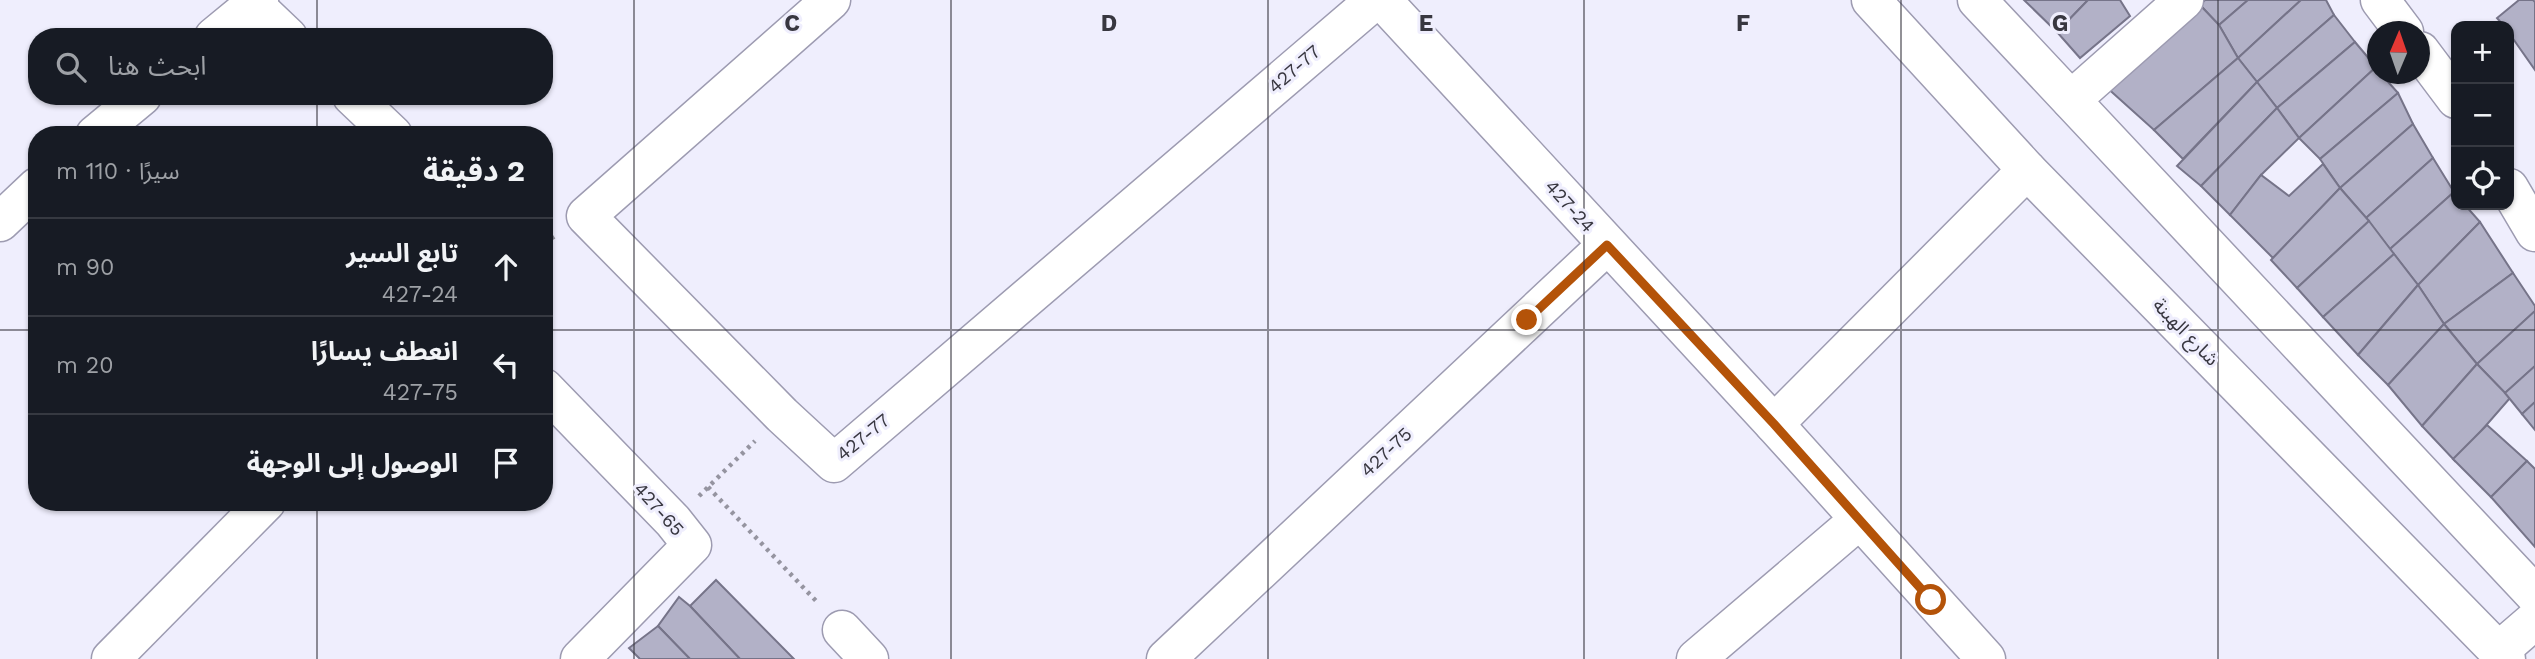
<!DOCTYPE html>
<html lang="ar">
<head>
<meta charset="utf-8">
<style>
  :root { --surface:#171b24; --page:#242831; --text:#f1f3f6; --muted:#9ea1a6; --line:#363941 }
  body { margin:0; font-family:"Work Sans","Noto Sans Arabic",sans-serif; background:var(--page); color:var(--text); direction:rtl }
  .controls { position:absolute; right:21px; top:21px; display:grid; overflow:hidden; border-radius:14px; box-shadow:0 2px 5px #0004 }
  .controls button { width:63px; height:63px; display:grid; place-items:center; padding:0; border:0; border-bottom:2px solid var(--line); background:var(--surface); color:var(--text); font:35px sans-serif }
  .compass { position:absolute; left:2367px; top:21px; width:63px; height:63px; border-radius:50%; background:var(--surface); box-shadow:0 2px 5px #0004; rotate:2deg }
  .stop { position:absolute; width:21px; height:21px; margin:-16px; border:5px solid #b45309; border-radius:50%; background:#fff }
  .stop.end { background:#b45309; border-color:#fff; box-shadow:0 2px 7px #0008 }
  .list { margin:0; padding:0; list-style:none }
  h2 { display:flex; justify-content:space-between; align-items:center; height:91px; margin:0; padding:0 28px; font-size:30px }
  h2 small { font-size:23px; font-weight:400; color:var(--muted) }
  .list li { display:grid; grid-template-columns:46px 1fr auto; gap:21px; align-items:center; box-sizing:border-box; height:98px; padding:0 28px; border-top:2px solid var(--line) }
  .list b { display:block; font-size:26px; white-space:nowrap }
  .list p { margin:0; font-size:23px; white-space:nowrap; color:var(--muted) }
  .list em { font-size:23px; font-style:normal; color:var(--muted) }
  .icon { flex:none; width:38px; height:38px; fill:none; stroke:currentColor; stroke-width:2; stroke-linecap:round; stroke-linejoin:round }
  .map { position:relative; flex:none; width:2535px; height:659px; overflow:hidden; direction:ltr }
  .search { position:absolute; background:var(--surface); box-shadow:0 2px 5px #0004; left:28px; top:28px; width:525px; height:77px; display:flex; align-items:center; gap:18px; box-sizing:border-box; padding:0 24px; border-radius:28px; color:var(--muted); font-size:26px }
  .panel { position:absolute; background:var(--surface); box-shadow:0 2px 5px #0004; left:28px; top:126px; width:525px; height:385px; border-radius:28px; direction:rtl }
  .map>svg:first-child { display:block }
</style>
</head>
<body>
<div class="map">
<svg width="2535" height="659" viewBox="0 0 2535 659">
  <rect width="100%" height="100%" fill="#efeefd"/>
  <g fill="#b2b1c7" stroke="#767489" stroke-width="2">
    <path d="M2024,0H2088L2057,32Z"/>
    <path d="M2088,0H2120L2130,16L2080,58L2057,32Z"/>
    <path d="M2205,0H2248L2219,25L2200,5Z"/>
    <path d="M2248,0H2301L2238,58L2219,25Z"/>
    <path d="M2301,0H2326L2334,15L2257,82L2238,58Z"/>
    <path d="M2519,0H2533L2535,2V70L2509,33V26H2504L2497,18Z"/>
    <path d="M2200,5L2219,25L2238,58L2154,130L2104,85Z"/>
    <path d="M2334,15L2355,42L2277,108L2257,82Z"/>
    <path d="M2355,42L2376,67L2299,138L2277,108Z"/>
    <path d="M2238,58L2257,82L2183,159L2154,130Z"/>
    <path d="M2376,67L2378,74H2381L2398,93L2320,159L2299,138Z"/>
    <path d="M2257,82L2277,108L2201,186L2177,166Z"/>
    <path d="M2398,93L2413,124L2340,188L2320,159Z"/>
    <path d="M2277,108L2299,138L2261,175L2230,215L2201,186Z"/>
    <path d="M2413,124L2433,158L2366,218L2340,188Z"/>
    <path d="M2433,158L2454,192L2390,249L2366,218Z"/>
    <path d="M2323,164L2340,188L2273,258L2230,215L2261,175L2289,196Z"/>
    <path d="M2340,188L2369,221L2297,288L2271,260Z"/>
    <path d="M2454,192L2456,195V205H2465L2480,222L2418,285L2390,249Z"/>
    <path d="M2369,221L2394,254L2323,317L2297,288Z"/>
    <path d="M2480,222L2513,273L2444,324L2418,285Z"/>
    <path d="M2394,254L2418,285L2358,355L2323,317Z"/>
    <path d="M2513,273L2535,306V311L2477,364L2444,324Z"/>
    <path d="M2418,285L2444,324L2388,385L2358,355Z"/>
    <path d="M2535,311V366L2505,393L2477,364Z"/>
    <path d="M2444,324L2477,364L2422,426L2388,385Z"/>
    <path d="M2477,364L2510,398L2455,461L2422,426Z"/>
    <path d="M2535,366V402L2522,414L2505,393Z"/>
    <path d="M2535,402V430L2522,414Z"/>
    <path d="M2487,425L2527,461L2491,497L2453,459Z"/>
    <path d="M2527,461L2535,469V547L2491,497Z"/>
    <path d="M716,580L794,659H740L690,606Z"/>
    <path d="M679,597L690,606L740,659H690L658,626Z"/>
    <path d="M658,626L690,659H640L629,648Z"/>
  </g>
  <g fill="none" stroke-linecap="round" stroke-linejoin="round">
    <defs>
      <g id="minor">
        <path d="M249,0L288,37"/>
        <path d="M831,0L586,216L782,415L834,463L1375,0"/>
        <path d="M1382,0L1774,424L1986,659"/>
        <path d="M1871,0L2027,170L2506,659"/>
        <path d="M1977,0L2535,595"/>
        <path d="M2380,0L2404,32"/>
        <path d="M214,37L259,0"/>
        <path d="M2420,51L2456,99"/>
        <path d="M352,96L393,135"/>
        <path d="M2071,100L2184,0"/>
        <path d="M95,135L142,96"/>
        <path d="M2509,188L2535,232"/>
        <path d="M0,222L37,187"/>
        <path d="M544,388L673,521L692,545L580,659"/>
        <path d="M1774,424L2027,170"/>
        <path d="M842,630L869,659"/>
        <path d="M2499,651L2535,620"/>
        <path d="M111,659L266,502"/>
        <path d="M1166,659L1607,245"/>
        <path d="M1696,659L1859,520"/>
      </g>
    </defs>
    <use href="#minor" stroke="#9d9bb1" stroke-width="41"/>
    <g stroke="#9594a0" stroke-width="4.5" stroke-dasharray="3.5 5" stroke-linecap="butt">
      <path d="M544,243L555,236"/>
      <path d="M708,487L818,603"/>
      <path d="M699,496L755,441"/>
    </g>
    <use href="#minor" stroke="#fff" stroke-width="38"/>
  </g>
  <g fill="none" stroke-linecap="round" stroke-linejoin="round">
    <path stroke="#b45309" stroke-width="9" d="M1527,320L1607,245L1774,424L1931,600"/>
  </g>
  <path fill="none" stroke="#383740" stroke-width="2" stroke-opacity="0.55" d="M317,0V37M634,0V659M951,0V659M1268,0V659M1584,0V659M1901,0V659M2218,0V659M317,96V135M0,330H37M544,330H2535M317,502V659"/>
  <g text-anchor="middle" dominant-baseline="central" stroke-width="6" stroke-linejoin="round" paint-order="stroke">
    <g font-size="19" fill="#383740" stroke="#efeefd">
      <text transform="translate(1294 69) rotate(-41)">427-77</text>
      <text transform="translate(1570 206) rotate(48)">427-24</text>
      <text transform="translate(2186 332) rotate(46)">شارع الهبنة</text>
      <text transform="translate(863 437) rotate(-39)">427-77</text>
      <text transform="translate(1386 452) rotate(-43)">427-75</text>
      <text transform="translate(659 509) rotate(48)">427-65</text>
    </g>
  </g>
  <g font-size="23" text-anchor="middle" font-weight="bold" fill="#383740" stroke="#efeefd" stroke-width="6" stroke-linejoin="round" paint-order="stroke">
    <text x="792" y="31">C</text>
    <text x="1109" y="31">D</text>
    <text x="1426" y="31">E</text>
    <text x="1743" y="31">F</text>
    <text x="2060" y="31">G</text>
  </g>
</svg>
<div class="controls">
<button>+</button>
<button>−</button>
<button><svg class="icon" aria-label="locate" viewBox="0 0 24 24"><circle cx="12" cy="12" r="6"/><path d="M12 2v4M12 18v4M2 12h4M18 12h4"/></svg></button>
</div>
<svg class="compass" viewBox="-18 -18 36 36"><path d="M0-13l5 13h-10z" fill="#e53935"/><path d="M0 13l5-13h-10z" fill="#9ea1a6"/></svg>
<div class="stop" style="left:1931px;top:600px"></div>
<div class="stop end" style="left:1527px;top:320px"></div>
<div class="search"><svg class="icon" aria-label="search" viewBox="0 0 24 24"><circle cx="10" cy="10" r="6"/><path d="M15 15l6 6"/></svg>ابحث هنا</div>
<section class="panel">
<h2>2 دقيقة<small>سيرًا · 110 m</small></h2>
<ul class="list">
<li><svg class="icon" aria-label="ahead" viewBox="0 0 24 24"><path d="M12 20V5M6 11l6-6 6 6"/></svg><div><b>تابع السير</b><p>427-24</p></div><em>90 m</em></li>
<li><svg class="icon" aria-label="left" viewBox="0 0 24 24"><path d="M17 20v-9H6M10 6l-5 5 5 5"/></svg><div><b>انعطف يسارًا</b><p>427-75</p></div><em>20 m</em></li>
<li><svg class="icon" aria-label="arrive" viewBox="0 0 24 24"><path d="M6 21V4h12l-3 4 3 4H6"/></svg><div><b>الوصول إلى الوجهة</b></div></li>
</ul>
</section>
</div>
</body>
</html>
